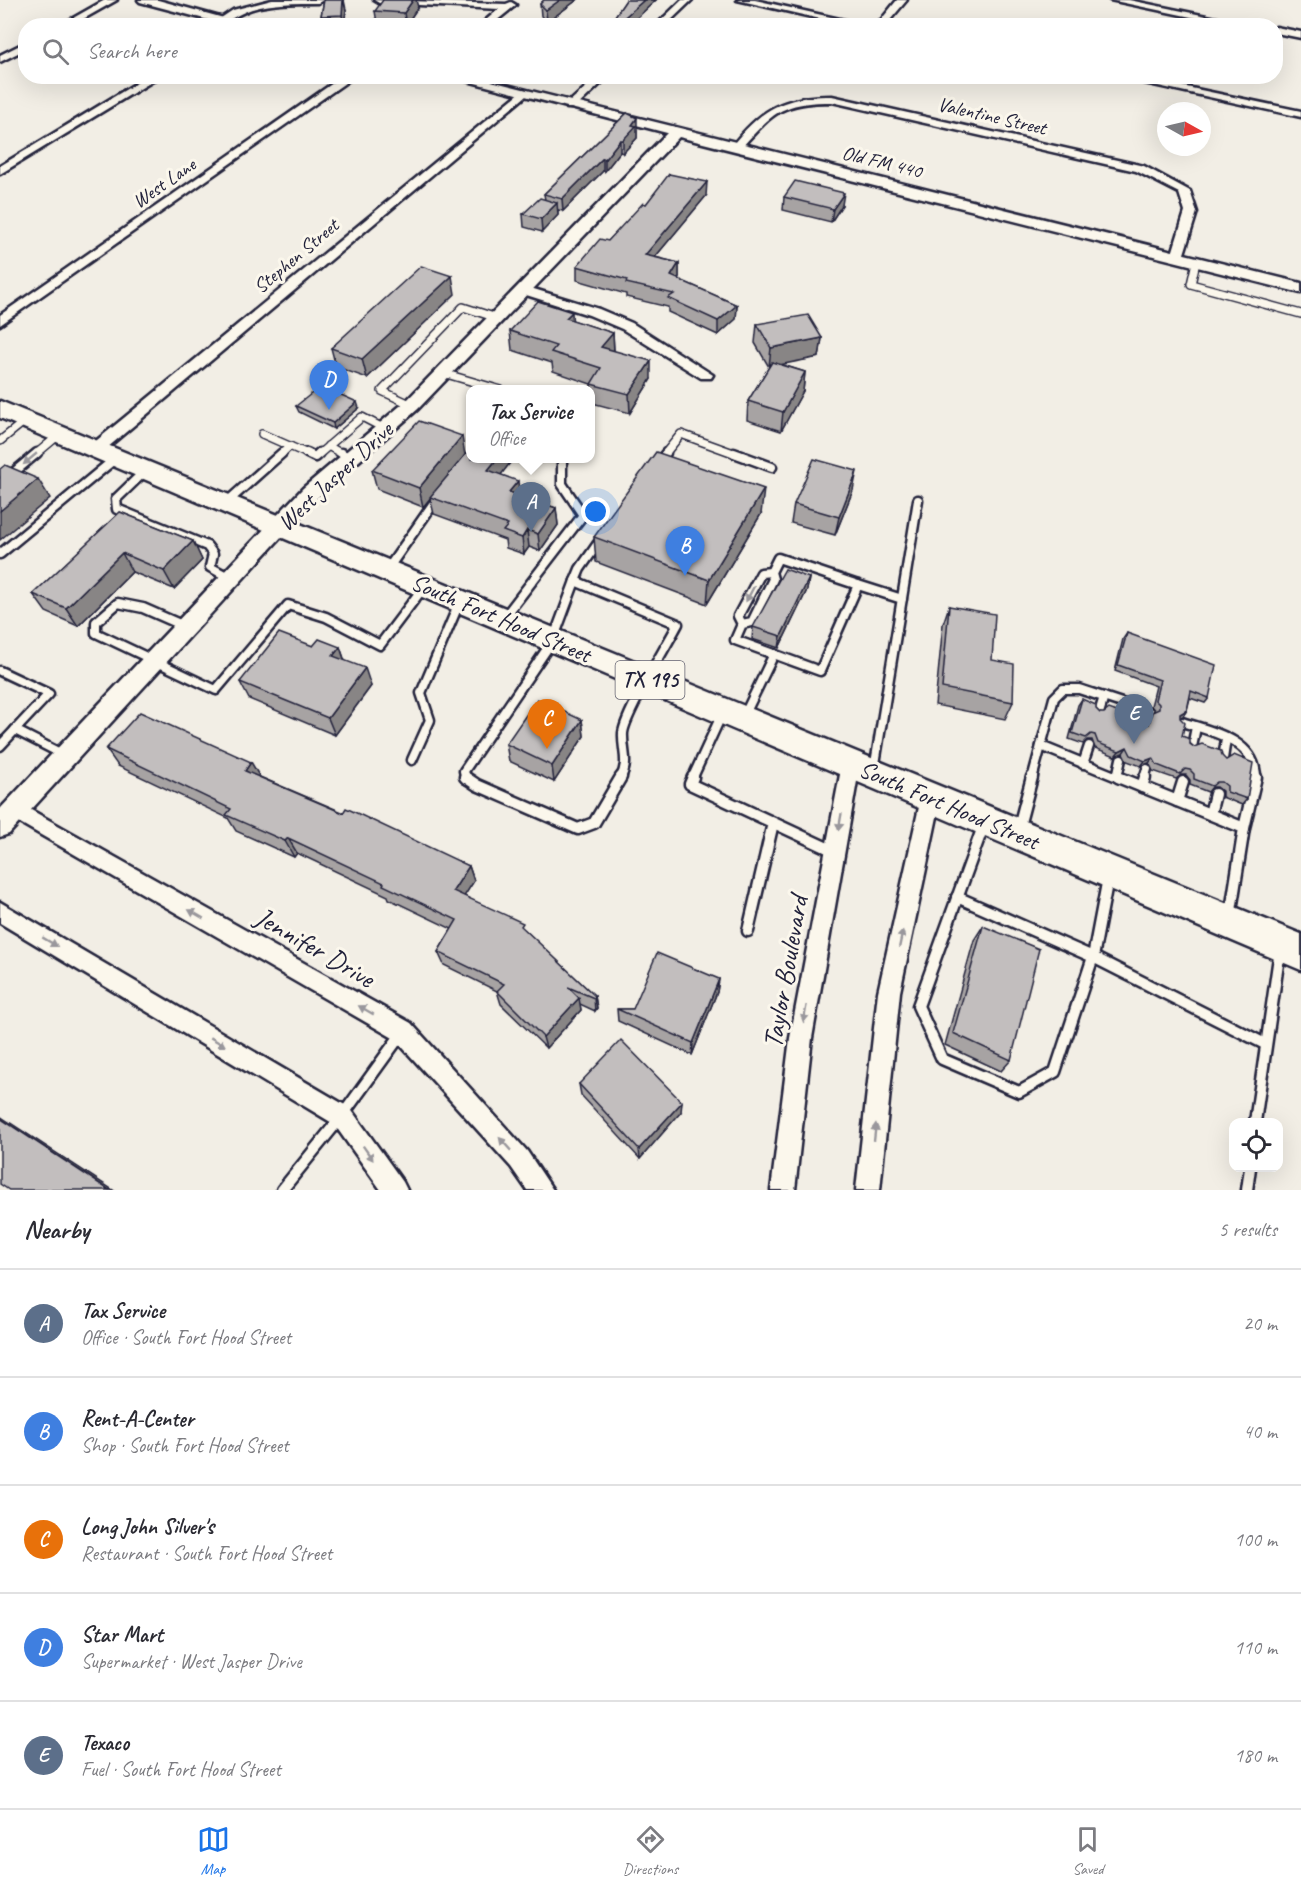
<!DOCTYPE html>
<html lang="en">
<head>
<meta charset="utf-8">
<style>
  :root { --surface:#fff; --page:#f2f2f3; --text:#2b2b33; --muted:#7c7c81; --line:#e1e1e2; --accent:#1a73e8 }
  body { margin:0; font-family:Caveat,sans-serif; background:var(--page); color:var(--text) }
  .controls { position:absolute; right:18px; bottom:18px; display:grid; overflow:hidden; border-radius:12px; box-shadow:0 6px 24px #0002 }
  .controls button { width:54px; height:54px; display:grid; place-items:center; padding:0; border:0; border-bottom:2px solid var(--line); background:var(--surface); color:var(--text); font:30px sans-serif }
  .compass { position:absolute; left:1157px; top:102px; width:54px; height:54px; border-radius:50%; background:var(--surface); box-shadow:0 6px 24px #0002; rotate:98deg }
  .you { position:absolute; left:596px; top:512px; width:21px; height:21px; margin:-15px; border:4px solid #fff; border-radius:50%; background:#1a73e8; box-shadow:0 0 0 9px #1a73e833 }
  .badge { display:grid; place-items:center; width:39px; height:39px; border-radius:50%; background:var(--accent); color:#fff; font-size:20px; font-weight:700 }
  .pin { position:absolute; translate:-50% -50px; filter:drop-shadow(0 2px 3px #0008) }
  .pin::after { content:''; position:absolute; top:32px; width:21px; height:18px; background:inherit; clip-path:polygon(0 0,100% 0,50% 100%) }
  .popup { position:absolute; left:466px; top:385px; width:129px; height:78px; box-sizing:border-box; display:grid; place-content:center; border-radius:12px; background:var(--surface); filter:drop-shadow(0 2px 4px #0005); font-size:20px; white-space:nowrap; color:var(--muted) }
  .popup b { font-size:22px; color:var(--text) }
  .popup::after { content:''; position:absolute; left:50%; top:100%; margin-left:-12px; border:12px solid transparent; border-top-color:var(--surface) }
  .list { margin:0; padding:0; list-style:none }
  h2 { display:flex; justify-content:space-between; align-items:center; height:78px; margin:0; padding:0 24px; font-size:26px }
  h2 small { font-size:20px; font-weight:400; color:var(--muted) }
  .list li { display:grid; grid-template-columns:39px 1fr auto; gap:18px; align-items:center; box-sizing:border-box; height:108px; padding:0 24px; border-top:2px solid var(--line) }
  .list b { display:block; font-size:22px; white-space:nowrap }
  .list p { margin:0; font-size:20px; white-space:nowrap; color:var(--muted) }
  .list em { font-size:20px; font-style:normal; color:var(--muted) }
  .icon { flex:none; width:33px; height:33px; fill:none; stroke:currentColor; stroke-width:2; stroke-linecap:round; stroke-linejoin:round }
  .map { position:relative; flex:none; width:1301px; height:1190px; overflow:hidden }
  .search { position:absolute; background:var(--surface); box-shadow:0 6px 24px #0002; left:18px; right:18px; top:18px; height:66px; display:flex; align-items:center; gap:15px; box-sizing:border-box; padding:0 21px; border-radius:24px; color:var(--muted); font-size:22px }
  .sheet { height:618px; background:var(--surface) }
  nav { display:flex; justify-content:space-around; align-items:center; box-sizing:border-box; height:84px; border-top:2px solid var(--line); background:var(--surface); font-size:16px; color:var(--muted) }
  nav a { display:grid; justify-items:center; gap:3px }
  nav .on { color:var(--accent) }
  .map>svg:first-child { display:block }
</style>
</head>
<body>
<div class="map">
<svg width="1301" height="1190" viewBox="0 0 1301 1190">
  <rect width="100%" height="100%" fill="#f2eee5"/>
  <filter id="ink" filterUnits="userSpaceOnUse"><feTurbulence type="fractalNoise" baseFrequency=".0167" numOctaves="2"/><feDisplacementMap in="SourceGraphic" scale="12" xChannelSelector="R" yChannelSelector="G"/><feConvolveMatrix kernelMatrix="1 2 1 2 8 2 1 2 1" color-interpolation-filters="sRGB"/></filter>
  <g filter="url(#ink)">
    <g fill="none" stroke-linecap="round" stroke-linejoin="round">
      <defs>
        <g id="service-far2">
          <path d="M1196,262L1191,284L1301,314"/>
          <path d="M443,373L501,390"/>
          <path d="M412,405L382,391L463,307L497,318"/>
          <path d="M262,434L310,455"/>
          <path d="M0,441L26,420"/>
          <path d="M328,446L344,455"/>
          <path d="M35,455L60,434"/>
          <path d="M280,455L290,446"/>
          <path d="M318,455L362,417L385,429"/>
          <path d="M664,455L681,434L739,455"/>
        </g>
        <g id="service-far1">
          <path d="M307,453L315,457L319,453"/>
          <path d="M341,453L350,458"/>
          <path d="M734,453L772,467"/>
          <path d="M657,464L666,453"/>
          <path d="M146,470L116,499L117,509L207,546L213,554L210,567L230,578"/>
          <path d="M0,484L37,453"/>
          <path d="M226,503L282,453"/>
          <path d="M0,554L116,458"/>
          <path d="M778,558L858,585L820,671L735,640L742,624L752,622L773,579L771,572Z"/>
          <path d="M387,570L438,497"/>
          <path d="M575,581L678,624C667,645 625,714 623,733C622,751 630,762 620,779"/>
          <path d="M575,581L580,569L601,539"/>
          <path d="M858,585L902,599"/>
          <path d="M503,619L583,515L562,484V458"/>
          <path d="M742,624L738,616L761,573L771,572"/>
          <path d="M184,626L143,608L118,603L96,622V633L216,690L288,605L326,617L380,645L423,588"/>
          <path d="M0,671L49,694L0,746"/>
          <path d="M1099,713L1104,697"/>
          <path d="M744,716L774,654"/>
          <path d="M1182,722C1211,731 1257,740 1256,779"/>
          <path d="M1130,724L1135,707"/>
          <path d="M15,730L64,755"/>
          <path d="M1041,746L1122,779"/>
          <path d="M1192,747L1196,727"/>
          <path d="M1223,759L1226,739"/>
          <path d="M412,760L430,720L421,693L460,601"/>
          <path d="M1083,764L1089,746"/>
          <path d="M874,770L918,500"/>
          <path d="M1117,777L1121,759"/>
          <path d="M466,779L464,771L553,640L575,581"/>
          <path d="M692,779L722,714"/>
          <path d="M1032,779L1054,698L1063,689H1079L1149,712"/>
          <path d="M1144,779L1147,769"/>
        </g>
        <g id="service">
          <path d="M465,777L477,785L578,829L594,823L621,777"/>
          <path d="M693,777L690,784L834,851"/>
          <path d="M1118,777L1244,828L1230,917"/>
          <path d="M1142,787L1145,777"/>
          <path d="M1177,801L1183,782"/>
          <path d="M1210,814L1215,794"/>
          <path d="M984,824L918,1006L942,1059L1019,1092L1055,1072L1093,957L1265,1044"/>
          <path d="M1244,828L1256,777"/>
          <path d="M1018,830L1032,777"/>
          <path d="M957,897L1093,957L1108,878"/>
          <path d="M748,931L773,823"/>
          <path d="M1255,1122L1280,950"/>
          <path d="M282,1190L342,1116L402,1033"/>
          <path d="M1247,1190L1250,1168"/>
        </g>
        <g id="minor">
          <path d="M105,0H117L71,26H59Z"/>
          <path d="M272,0H323L318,3C296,3 273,3 252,9C236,14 224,26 209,26L233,10Z"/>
          <path d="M374,0L506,4L511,2L516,5L490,26H479L499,9L379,3Z"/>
          <path d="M682,0H692L665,26H655Z"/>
          <path d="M737,0H755L871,26H851Z"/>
          <path d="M897,0H907L885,26H876Z"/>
          <path d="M1110,0H1129L1255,26H1234Z"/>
          <path d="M1276,27L1301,32V38L1276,33Z"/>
          <path d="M26,42V49L0,62V55Z"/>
          <path d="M148,76H161L0,174V166Z"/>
          <path d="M343,76H355L0,325V315Z"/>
          <path d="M598,76H609L575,108H567V104Z"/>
          <path d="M1112,76H1134L1301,111V117Z"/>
          <path d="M522,91L526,92V96L101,453H91L89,449L91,445Z"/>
          <path d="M832,96L1144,166L1190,191L1197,212L1183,257L1177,261L1171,257L1185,212L1179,193L1136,171L832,102C781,102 773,113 740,149L736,150L731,147C761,109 783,96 832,96Z"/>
          <path d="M524,286L599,309L632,323L713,375L711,378H701L622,329L589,315L520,293L518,290Z"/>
          <path d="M851,756L858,758L860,764L812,1038L795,1190H771L790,1038L842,764L844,758Z"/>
          <path d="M931,789L938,792L941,798L900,992L880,1190H856L878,992L921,798L924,792Z"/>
          <path d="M15,801L411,1023L527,1151L553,1190H527L511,1167L395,1039L8,816L5,810L8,804Z"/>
          <path d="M0,902L350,1108L403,1182L407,1190H381L334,1124L0,923Z"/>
        </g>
        <g id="tertiary">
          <path d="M138,0H158L253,26H231L140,2Z"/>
          <path d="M448,76H471L1301,283V293L679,137L418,409L317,498L9,834L0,837V809L303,488L406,401L667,133Z"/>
        </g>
        <path id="trunk" d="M0,401L1301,934V970L0,418Z"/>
      </defs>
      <use href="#service-far2" stroke="#22223b" stroke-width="10"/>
      <use href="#service-far1" stroke="#22223b" stroke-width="13"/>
      <use href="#service" stroke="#22223b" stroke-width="15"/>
      <use href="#minor" stroke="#22223b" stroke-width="5"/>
      <use href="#tertiary" stroke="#22223b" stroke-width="5"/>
      <use href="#trunk" stroke="#22223b" stroke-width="5"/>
      <use href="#service-far2" stroke="#fbf7ec" stroke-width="7"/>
      <use href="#service-far1" stroke="#fbf7ec" stroke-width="8"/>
      <use href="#service" stroke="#fbf7ec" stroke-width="10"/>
      <use href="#minor" fill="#fbf7ec" fill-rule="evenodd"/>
      <use href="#tertiary" fill="#fbf7ec" fill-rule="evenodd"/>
      <use href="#trunk" fill="#fbf7ec" fill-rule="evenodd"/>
    </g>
    <g fill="#a7a3a3" stroke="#22223b" stroke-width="1.5">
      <path d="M324,0H344L346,10L344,26H324L321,16Z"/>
      <path d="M544,0H577L547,22L541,16L540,4Z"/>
      <path d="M626,0H656L628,26H613V19Z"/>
      <path d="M418,7L406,25L377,23L375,11Z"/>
      <path d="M627,113L637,130V138L623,153L620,152L605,171H603L563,211L558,210V215L542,232L524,227L523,214L545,200L544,194Z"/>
      <path d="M706,196L655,257L679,263V277L678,279L737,305L736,319L718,335L668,312V307L626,297V294L577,280V266L608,241L646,204Z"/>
      <path d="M784,197L842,205L831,222L783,210Z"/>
      <path d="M455,294L367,378L336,367L331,348Z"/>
      <path d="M572,320L613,333L614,351L651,379L630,413L592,403L591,384L553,371L552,363L512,350L510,331Z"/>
      <path d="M757,324L822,338L819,357L780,364L805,372L803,391L781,431L747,420L748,401L769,367L755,343Z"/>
      <path d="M296,406L359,408L334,429L299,412Z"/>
      <path d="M465,455L471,459H513L500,475L520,496L556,508L558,525L540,551L529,547L524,554L506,548L505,540L434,514L430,498L423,507L377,489L372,470Z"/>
      <path d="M853,490L835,535L791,523L794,504Z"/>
      <path d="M120,512L193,541L202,560L174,589L132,572L78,626L46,612L33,594Z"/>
      <path d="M761,514L707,604L596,562L594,537Z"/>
      <path d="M809,578L807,590L779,648L752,639L753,627Z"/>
      <path d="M949,606L1013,702L1005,719L935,705L943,624Z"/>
      <path d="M1127,633L1209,698L1205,703L1190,698L1187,710L1183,716L1180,718L1182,736L1194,747L1222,756L1247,799L1242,805L1222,797V791L1217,787H1212L1208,792L1190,785V780L1186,775H1181L1176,779L1153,771L1149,763L1141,766L1127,761L1123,753L1115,756L1095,748L1092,740H1087L1083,744L1069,739L1078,705L1082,699L1096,709L1100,713L1129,722L1132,725L1147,723L1148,718L1152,712L1155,711L1151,706L1156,686L1115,671L1123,639Z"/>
      <path d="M313,646L340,647L345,661L371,686L335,735L249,699L240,682Z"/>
      <path d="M582,720L584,736L554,782L509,761L506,744Z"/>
      <path d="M106,749L260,777L469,866L474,881L464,896L525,930L595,996L597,1008L595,1011L580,1004L581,1010L546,1048L501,1004L497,991L444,965L438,952L452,929L389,899L388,896L297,853L294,857L236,831L228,818L118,766Z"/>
      <path d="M983,926L1011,1060L1001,1071L945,1045L974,940Z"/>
      <path d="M719,979L717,992L692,1055L618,1021L617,1009H633Z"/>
      <path d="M579,1084L681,1112L640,1159L581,1095Z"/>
    </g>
    <g fill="#888585" stroke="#22223b" stroke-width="1.5">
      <path d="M343,0L346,10L344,26L342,15Z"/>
      <path d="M413,0H416L418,7L406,25L404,13Z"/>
      <path d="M560,0H577L547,22L546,10Z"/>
      <path d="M644,0H656L628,26H618V23Z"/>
      <path d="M637,118V138L623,153V140L632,125Z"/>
      <path d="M620,140V152L605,171V159Z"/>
      <path d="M603,158V171L563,211L562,199Z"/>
      <path d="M707,182L706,196L645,269V255Z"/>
      <path d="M844,193L842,205L831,222L833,209Z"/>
      <path d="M557,203L558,215L542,232L541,219Z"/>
      <path d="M679,263V277L671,290V276Z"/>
      <path d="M452,276L455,294L367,378L362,359Z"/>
      <path d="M737,305L736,319L718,335V321Z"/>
      <path d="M572,312L573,331L566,318Z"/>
      <path d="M613,333L614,352L601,347Z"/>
      <path d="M822,338L819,357L769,367L771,348Z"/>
      <path d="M651,361V379L630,413L629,394Z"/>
      <path d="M805,372L803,391L781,431L783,412Z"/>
      <path d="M357,402L359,408L334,429L333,423Z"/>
      <path d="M462,436L465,455L423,507L419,488Z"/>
      <path d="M497,459H513L491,488L488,470Z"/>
      <path d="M857,471L853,490L835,535L839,517Z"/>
      <path d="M38,479L50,498L0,540V511Z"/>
      <path d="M518,481L520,498L509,492Z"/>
      <path d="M764,489L761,514L707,604L709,580Z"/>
      <path d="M556,508L558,525L540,551L538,534Z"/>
      <path d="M527,530L529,547L524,554L522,538Z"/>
      <path d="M193,541L202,560L174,589L164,571Z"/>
      <path d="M122,553L132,572L78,626L66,608Z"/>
      <path d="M809,578L807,590L779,648L781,636Z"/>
      <path d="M340,647L346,665L333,656Z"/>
      <path d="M365,668L371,686L335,735L328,718Z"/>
      <path d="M1187,710L1183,716L1176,720L1180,714Z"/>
      <path d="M582,720L584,736L554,782L552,766Z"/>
      <path d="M1127,747L1123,753L1115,756L1119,751Z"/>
      <path d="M1153,758L1149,763L1141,766L1145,761Z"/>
      <path d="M251,762L261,779L245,771Z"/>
      <path d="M288,838L297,853L294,857L285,841Z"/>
      <path d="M469,866L474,881L458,906L453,891Z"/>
      <path d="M719,979L717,992L692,1055L693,1043Z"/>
      <path d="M595,996L597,1008L595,1011L594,998Z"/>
      <path d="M579,998L581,1010L546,1048L543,1037Z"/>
      <path d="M682,1102L681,1112L640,1159L639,1149Z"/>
      <path d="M0,1116L3,1118L113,1190H109L0,1118Z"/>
    </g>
    <g fill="#c2bebe" stroke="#22223b" stroke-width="1.5">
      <path d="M324,0H343L342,15L321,16Z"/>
      <path d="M383,0H413L404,13L375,11Z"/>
      <path d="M544,0H560L546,10L540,4Z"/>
      <path d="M626,0H644L618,23L613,19Z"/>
      <path d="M507,22L525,26H502Z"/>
      <path d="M627,113L637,118L632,125L636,126L623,140H620L605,159L603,158L562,199L544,194Z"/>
      <path d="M669,174L707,182L645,255L679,263L671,276L737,305L718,321L668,298L674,294L626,283L627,280L577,266L600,239L608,241L643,203L646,204Z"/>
      <path d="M795,181L844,193L833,209L784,197Z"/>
      <path d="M540,198L557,203L541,219L523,214Z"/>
      <path d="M421,266L452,276L362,359L331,348Z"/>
      <path d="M538,301L572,312L566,318L613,333L601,347L651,361L629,394L591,384L601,368L551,352L556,346L510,331Z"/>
      <path d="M808,315L822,338L771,348L757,324Z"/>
      <path d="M772,362L805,372L783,412L748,401Z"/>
      <path d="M321,386L357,402L333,423L296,406Z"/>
      <path d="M419,421L462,436L419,488L372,470Z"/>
      <path d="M471,448V459H497L488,470L518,481L509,492L556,508L538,534L527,530L522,538L503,531L508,525L430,497Z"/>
      <path d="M656,452L764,489L709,580L594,537Z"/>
      <path d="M814,459L857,471L839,517L794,504Z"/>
      <path d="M5,465L38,479L0,511V469Z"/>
      <path d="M120,512L193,541L164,571L122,553L66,608L33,594Z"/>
      <path d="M785,569L809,578L781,636L753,627Z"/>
      <path d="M949,606L995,614L992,660L1014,664L1013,702L942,688Z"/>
      <path d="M279,633L313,646L319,639L340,647L333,656L365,668L328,718L240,682Z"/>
      <path d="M1127,633L1216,665L1209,698L1191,691L1187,710L1180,714V718L1185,723L1182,736L1190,739V744L1194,747L1202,744L1221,751L1222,756L1226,760L1234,755L1253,763L1247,799L1227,792V786L1222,782H1217L1212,786L1194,779V774L1190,770L1185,769L1180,774L1157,765L1153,758L1145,761L1131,755L1127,747L1119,751L1098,743L1095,735L1091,734L1086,738L1072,733L1082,699L1096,705V709L1100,713H1104L1109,709L1128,716L1129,722L1132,725L1140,720L1149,724L1152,712L1159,709V704L1155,700L1160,680L1118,665Z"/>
      <path d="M537,699L582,720L552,766L506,744Z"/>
      <path d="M140,712L251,762L245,771L343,813L346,808L469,866L453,891L523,923L521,926L595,996L594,998L568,987L579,998L543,1037L497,991L504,984L438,952L457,920L383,885L384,883L288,838L285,841L226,815L231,809L106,749Z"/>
      <path d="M983,926L1039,949L1011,1060L953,1033Z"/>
      <path d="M657,953L719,979L693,1043L617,1009H633Z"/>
      <path d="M621,1040L682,1102L639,1149L579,1084Z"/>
      <path d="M0,1118L109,1190H9L0,1184Z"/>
    </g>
    <defs><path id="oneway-solid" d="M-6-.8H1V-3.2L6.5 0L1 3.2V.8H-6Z" transform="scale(1.5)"/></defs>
    <g fill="#99979c">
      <use href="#oneway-solid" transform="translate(30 459) rotate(140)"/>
      <use href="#oneway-solid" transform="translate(750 594) rotate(118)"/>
      <use href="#oneway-solid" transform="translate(840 822) rotate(100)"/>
      <use href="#oneway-solid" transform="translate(196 914) rotate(-150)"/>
      <use href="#oneway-solid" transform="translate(901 939) rotate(-78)"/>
      <use href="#oneway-solid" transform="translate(50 942) rotate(31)"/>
      <use href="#oneway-solid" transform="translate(366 1010) rotate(-150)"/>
      <use href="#oneway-solid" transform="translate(805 1014) rotate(100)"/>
      <use href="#oneway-solid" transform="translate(218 1042) rotate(31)"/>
      <use href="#oneway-solid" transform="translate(875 1132) rotate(-84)"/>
      <use href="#oneway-solid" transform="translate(505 1144) rotate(-132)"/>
      <use href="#oneway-solid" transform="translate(368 1153) rotate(55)"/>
    </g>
  </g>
  <g text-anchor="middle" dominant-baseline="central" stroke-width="6" stroke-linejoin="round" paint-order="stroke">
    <g font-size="20" fill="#22223b" stroke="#fbf7ec">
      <text transform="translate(992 116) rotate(13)">Valentine Street</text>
      <text transform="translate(882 162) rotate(14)">Old FM 440</text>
      <text transform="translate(164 183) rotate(-35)">West Lane</text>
      <text transform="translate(296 256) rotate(-40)">Stephen Street</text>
    </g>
    <rect fill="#fbf7ec" stroke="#636270" stroke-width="1.5" x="615.5" y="661" width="69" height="38" rx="4.5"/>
    <g font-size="22" font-weight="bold" fill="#22223b">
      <text x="650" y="680">TX 195</text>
    </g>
    <g font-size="24" fill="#22223b" stroke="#fbf7ec">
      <text transform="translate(335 476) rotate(-43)">West Jasper Drive</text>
      <text transform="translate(501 618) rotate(23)">South Fort Hood Street</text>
      <text transform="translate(949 805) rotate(23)">South Fort Hood Street</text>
    </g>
    <g font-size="28" fill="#22223b" stroke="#fbf7ec">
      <text transform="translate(315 947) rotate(30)">Jennifer Drive</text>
      <text transform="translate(785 972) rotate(-80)">Taylor Boulevard</text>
    </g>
  </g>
</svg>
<div class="controls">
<button><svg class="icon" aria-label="locate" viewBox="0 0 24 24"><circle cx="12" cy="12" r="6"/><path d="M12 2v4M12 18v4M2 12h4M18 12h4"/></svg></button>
</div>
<svg class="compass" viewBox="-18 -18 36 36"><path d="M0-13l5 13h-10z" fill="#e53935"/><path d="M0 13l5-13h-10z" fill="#7c7c81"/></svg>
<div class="you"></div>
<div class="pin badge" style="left:531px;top:532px;background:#5c6f8a">A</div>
<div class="popup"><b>Tax Service</b>Office</div>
<div class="pin badge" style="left:685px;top:576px;background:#3f7fe0">B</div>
<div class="pin badge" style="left:547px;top:749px;background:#e8710a">C</div>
<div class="pin badge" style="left:329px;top:410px;background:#3f7fe0">D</div>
<div class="pin badge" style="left:1134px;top:744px;background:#5c6f8a">E</div>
<div class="search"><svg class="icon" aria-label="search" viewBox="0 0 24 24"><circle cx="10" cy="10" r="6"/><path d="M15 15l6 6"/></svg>Search here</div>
</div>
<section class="sheet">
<h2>Nearby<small>5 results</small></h2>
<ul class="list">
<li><span class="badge" style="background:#5c6f8a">A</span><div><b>Tax Service</b><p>Office · South Fort Hood Street</p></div><em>20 m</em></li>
<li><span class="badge" style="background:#3f7fe0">B</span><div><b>Rent-A-Center</b><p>Shop · South Fort Hood Street</p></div><em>40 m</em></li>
<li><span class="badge" style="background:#e8710a">C</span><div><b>Long John Silver's</b><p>Restaurant · South Fort Hood Street</p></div><em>100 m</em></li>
<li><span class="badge" style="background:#3f7fe0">D</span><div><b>Star Mart</b><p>Supermarket · West Jasper Drive</p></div><em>110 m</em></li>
<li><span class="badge" style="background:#5c6f8a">E</span><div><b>Texaco</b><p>Fuel · South Fort Hood Street</p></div><em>180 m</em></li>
</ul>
</section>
<nav>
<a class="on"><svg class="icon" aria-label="map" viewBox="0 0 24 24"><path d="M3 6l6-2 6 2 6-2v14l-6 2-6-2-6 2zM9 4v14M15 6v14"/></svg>Map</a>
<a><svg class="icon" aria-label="directions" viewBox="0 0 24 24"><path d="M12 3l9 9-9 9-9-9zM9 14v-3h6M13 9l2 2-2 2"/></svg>Directions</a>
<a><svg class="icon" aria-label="saved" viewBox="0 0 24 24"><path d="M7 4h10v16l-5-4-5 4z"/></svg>Saved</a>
</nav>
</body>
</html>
